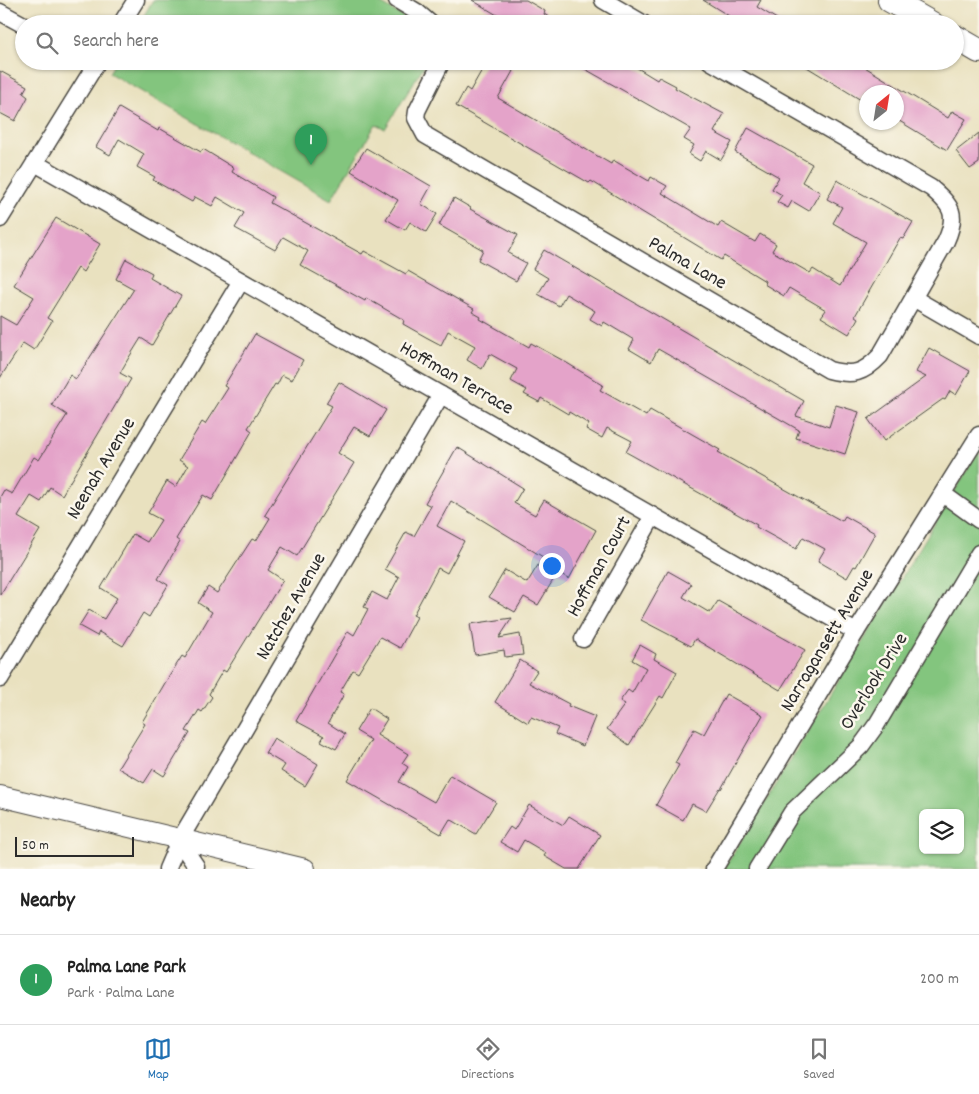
<!DOCTYPE html>
<html lang="en">
<head>
<meta charset="utf-8">
<style>
  :root { --surface:#fff; --page:#f2f2f2; --text:#222; --muted:#767676; --line:#e0e0e0; --accent:#1f6fb2 }
  body { margin:0; font-family:Dekko,sans-serif; background:var(--page); color:var(--text) }
  .controls { position:absolute; right:15px; bottom:15px; display:grid; overflow:hidden; border-radius:8px; box-shadow:0 1px 4px #0004 }
  .controls button { width:45px; height:45px; display:grid; place-items:center; padding:0; border:0; border-bottom:1px solid var(--line); background:var(--surface); color:var(--text); font:25px sans-serif }
  .compass { position:absolute; left:859px; top:85px; width:45px; height:45px; border-radius:50%; background:var(--surface); box-shadow:0 1px 4px #0004; rotate:30deg }
  .scale { position:absolute; left:15px; bottom:12px; width:119px; box-sizing:border-box; padding-left:5px; border:2px solid #2b2b2b; border-top:0; font-size:14px; line-height:18px; white-space:nowrap; color:#2b2b2b; -webkit-text-stroke:4px #fbf7ec; paint-order:stroke }
  .you { position:absolute; left:551px; top:565px; width:18px; height:18px; margin:-12px; border:4px solid #fff; border-radius:50%; background:#1a73e8; box-shadow:0 0 0 8px #1a73e833 }
  .badge { display:grid; place-items:center; width:32px; height:32px; border-radius:50%; background:var(--accent); color:#fff; font-size:16px; font-weight:700 }
  .pin { position:absolute; translate:-50% -41px; filter:drop-shadow(0 1px 2px #0008) }
  .pin::after { content:''; position:absolute; top:26px; width:18px; height:15px; background:inherit; clip-path:polygon(0 0,100% 0,50% 100%) }
  .list { margin:0; padding:0; list-style:none }
  h2 { display:flex; justify-content:space-between; align-items:center; height:65px; margin:0; padding:0 20px; font-size:21px }
  h2 small { font-size:16px; font-weight:400; color:var(--muted) }
  .list li { display:grid; grid-template-columns:32px 1fr auto; gap:15px; align-items:center; box-sizing:border-box; height:90px; padding:0 20px; border-top:1px solid var(--line) }
  .list b { display:block; font-size:19px; white-space:nowrap }
  .list p { margin:0; font-size:16px; white-space:nowrap; color:var(--muted) }
  .list em { font-size:16px; font-style:normal; color:var(--muted) }
  .icon { flex:none; width:28px; height:28px; fill:none; stroke:currentColor; stroke-width:2; stroke-linecap:round; stroke-linejoin:round }
  .map { position:relative; flex:none; width:979px; height:869px; overflow:hidden }
  .search { position:absolute; background:var(--surface); box-shadow:0 1px 4px #0004; left:15px; right:15px; top:15px; height:55px; display:flex; align-items:center; gap:12px; box-sizing:border-box; padding:0 18px; border-radius:28px; color:var(--muted); font-size:19px }
  .sheet { height:155px; background:var(--surface) }
  nav { display:flex; justify-content:space-around; align-items:center; box-sizing:border-box; height:70px; border-top:1px solid var(--line); background:var(--surface); font-size:14px; color:var(--muted) }
  nav a { display:grid; justify-items:center; gap:2px }
  nav .on { color:var(--accent) }
  .map>svg:first-child { display:block }
</style>
</head>
<body>
<div class="map">
<svg width="979" height="869" viewBox="0 0 979 869">
  <rect width="100%" height="100%" fill="#fbf7ec"/>
  <filter id="ink" filterUnits="userSpaceOnUse"><feTurbulence type="fractalNoise" baseFrequency=".02" numOctaves="2"/><feDisplacementMap in="SourceGraphic" scale="10" xChannelSelector="R" yChannelSelector="G"/><feConvolveMatrix kernelMatrix="1 2 1 2 8 2 1 2 1" color-interpolation-filters="sRGB"/></filter>
  <filter id="wash" filterUnits="userSpaceOnUse"><feTurbulence type="fractalNoise" baseFrequency=".0096" numOctaves="4" result="noise"/><feDisplacementMap in="SourceGraphic" scale="20" xChannelSelector="R" yChannelSelector="G"/><feGaussianBlur stdDeviation="1.12" result="paint"/><feColorMatrix in="noise" values="0 0 0 0 0 0 0 0 0 0 0 0 0 0 0 0 0 1.4 0 .05"/><feComposite in="paint" operator="in"/></filter>
  <g filter="url(#wash)">
    <rect width="100%" height="100%" fill="#e9e1bf"/>
    <g fill="#83c57e" stroke="#577854" fill-rule="evenodd">
      <path d="M153,0H375L416,24H139Z"/>
      <path d="M116,61H427L385,129L376,124L331,200L109,73Z"/>
      <path d="M979,451V869H724ZM923,813H960V850H923Z"/>
    </g>
    <g id="blocks">
      <g fill="#e4a3c9">
        <path d="M472,0H526L545,11L544,14L560,24H512Z"/>
        <path d="M703,0H761L757,7L785,24H725L729,16Z"/>
        <path d="M487,61H497L513,71L498,98L611,164L613,160L649,181L651,177L667,186L662,193L718,227L721,222L755,242L760,234L776,244L772,251L810,273L813,269L840,286L866,242L833,223L842,207L827,199L837,180L913,222L903,239L900,238L855,316L858,318L849,334L821,317L826,310L789,288L784,296L764,284L765,281L724,256L721,260L591,181L589,183L456,106L466,88L470,91Z"/>
        <path d="M571,61H626L657,80L659,77L676,86L675,88L724,114L714,132L732,142L721,160L706,151L700,161L689,154L694,145L684,139L691,129Z"/>
        <path d="M797,61H855L948,118L952,111L966,119L947,150L896,119V92H865L861,100Z"/>
        <path d="M0,71L27,86L23,93L28,97L15,121L0,113Z"/>
        <path d="M119,108L158,131L159,128L201,152L203,149L234,168L232,172L273,197L270,203L362,254L364,251L406,274L408,271L474,309L472,312L481,317L480,319L529,347L531,343L562,360L603,385L600,390L646,416L650,410L720,450L718,452L842,521L845,516L875,533L856,567L854,566L847,578L818,561L825,549L803,537L796,549L756,527L757,525L626,452L632,441L607,428L602,438L586,429L589,424L569,412L568,414L541,398L539,402L524,394L527,390L511,381L517,369L490,354L482,369L467,360L475,346L448,331L441,345L426,337L403,324L404,320L366,298L365,301L300,265L308,251L283,237L275,250L235,228L244,213L217,197L212,206L195,197L192,202L153,180L155,177L137,167L144,154L119,139L110,155L96,147Z"/>
        <path d="M748,128L812,164L802,182L820,192L809,211L792,201L788,208L777,202L782,195L772,189L779,177L735,152Z"/>
        <path d="M979,133V163L970,169L956,151Z"/>
        <path d="M366,148L431,186L421,204L437,214L426,232L410,222L405,230L386,219L398,200L351,171Z"/>
        <path d="M454,198L471,208L470,209L518,235L508,253L526,263L516,281L478,260L483,250L439,225Z"/>
        <path d="M56,218L100,244L83,272L78,268L47,318L52,321L34,350L23,343L0,378V316L16,325L34,297L14,285Z"/>
        <path d="M544,250L804,401L796,416L829,427L836,405L859,412L845,454L796,438L799,430L658,349L651,362L629,349L634,340L604,322L602,326L590,319L595,311L566,294L559,306L538,294L548,278L533,269Z"/>
        <path d="M126,259L152,273L150,278L181,296L152,345L141,338L128,359L120,373L131,379L62,495L50,487L41,502L31,496L18,517L40,530L0,595V497L4,490L12,494L34,457L39,460L67,415L52,405L70,375L76,379L134,289L116,279Z"/>
        <path d="M255,334L303,360L292,380L282,375L277,385L275,384L248,428L252,431L212,500L203,495L176,539L180,542L158,579L168,585L149,617L143,613L123,646L99,632L97,636L79,626L89,610L104,619L117,598L101,588L133,534L147,542L161,520L148,513L167,481L176,487L188,466L179,460L202,422L205,424L228,388L224,386Z"/>
        <path d="M929,348L970,371L956,395L950,391L945,400L943,399L884,441L868,419L926,377L916,372Z"/>
        <path d="M339,382L386,410L370,436L354,427L338,453L354,463L297,556L282,547L268,570L283,580L226,672L223,670L209,694L212,697L202,712L199,710L186,731L190,733L164,776L153,769L144,783L118,768L145,724L142,722L165,683L182,656L185,658L212,612L198,603L208,587L217,593L252,539L256,541L270,518L265,515L332,406L326,403Z"/>
        <path d="M457,447L523,488L514,503L535,515L544,500L596,530L569,579L558,572L538,605L524,597L515,612L489,597L505,570L527,583L543,557L451,501L437,526L464,541L447,573L438,568L413,615L417,617L400,648L380,637L358,673L353,670L340,692L344,694L328,723L345,734L336,749L321,741L324,736L296,721L348,631L354,635L368,609L364,607L372,592L387,600L399,577L385,569L406,532L414,536L431,506L425,503Z"/>
        <path d="M668,571L691,584L683,597L710,613L718,601L805,650L780,690L695,639L691,646L641,620Z"/>
        <path d="M512,618L499,638L520,634L523,655L505,657L504,650L475,655L470,624Z"/>
        <path d="M640,645L656,654L654,659L677,672L663,698L660,696L629,745L607,729L625,704L620,701L628,690L632,693L646,668L632,660Z"/>
        <path d="M520,660L537,671L529,683L569,704L568,706L595,717L583,746L555,734L558,728L531,717L528,723L495,702Z"/>
        <path d="M726,694L763,715L721,789L720,788L706,811L692,804L683,820L656,805L679,765L675,763L694,729L704,734Z"/>
        <path d="M370,708L387,719L377,735L408,754L402,763L408,767L399,782L434,802L450,775L496,802L476,834L450,819L441,834L347,780L371,740L356,731Z"/>
        <path d="M274,738L318,764L305,786L281,771L285,765L265,753Z"/>
        <path d="M529,805L563,825L569,816L600,835L579,869H566L544,856L546,853L524,840L517,852L500,842L510,827L514,830Z"/>
      </g>
    </g>
  </g>
  <g filter="url(#ink)">
    <use href="#blocks" fill-opacity="0" stroke="#484641" stroke-width="1"/>
    <g fill="none" stroke-linecap="round" stroke-linejoin="round">
      <defs>
        <g id="minor">
          <path d="M397,0L417,12L431,24"/>
          <path d="M603,0L644,24"/>
          <path d="M0,12L24,25"/>
          <path d="M121,24L136,0"/>
          <path d="M442,61L417,111L416,118L425,135L829,370C853,376 863,374 880,356L946,241C958,214 952,206 931,188L710,61"/>
          <path d="M35,163L856,632"/>
          <path d="M0,219L98,61"/>
          <path d="M915,299L979,336"/>
          <path d="M943,494L979,520"/>
          <path d="M583,639L653,516"/>
          <path d="M0,679L241,281"/>
          <path d="M179,841L196,866L195,869"/>
          <path d="M167,869L179,841L441,395"/>
          <path d="M714,869L856,632L979,435"/>
          <path d="M757,869L792,812L861,746L877,724L979,553"/>
        </g>
        <path id="tertiary" d="M0,796L305,869"/>
        <g id="secondary">
          <path d="M890,0L932,24"/>
          <path d="M955,37L979,51"/>
        </g>
      </defs>
      <use href="#minor" stroke="#484641" stroke-width="19"/>
      <use href="#tertiary" stroke="#484641" stroke-width="22"/>
      <use href="#secondary" stroke="#484641" stroke-width="26"/>
      <use href="#minor" stroke="#fff" stroke-width="16"/>
      <use href="#tertiary" stroke="#fff" stroke-width="20"/>
      <use href="#secondary" stroke="#fff" stroke-width="24"/>
    </g>
  </g>
  <g text-anchor="middle" dominant-baseline="central" stroke-width="5" stroke-linejoin="round" paint-order="stroke">
    <g font-size="20" fill="#2b2b2b" stroke="#fbf7ec">
      <text transform="translate(687 264) rotate(30)">Palma Lane</text>
      <text transform="translate(456 379) rotate(30)">Hoffman Terrace</text>
      <text transform="translate(102 469) rotate(-59)">Neenah Avenue</text>
      <text transform="translate(600 567) rotate(-61)">Hoffman Court</text>
      <text transform="translate(292 607) rotate(-60)">Natchez Avenue</text>
      <text transform="translate(828 641) rotate(-59)">Narragansett Avenue</text>
      <text transform="translate(875 682) rotate(-58)">Overlook Drive</text>
    </g>
  </g>
</svg>
<div class="controls">
<button><svg class="icon" aria-label="layers" viewBox="0 0 24 24"><path d="M12 4l9 5-9 5-9-5zM3 14l9 5 9-5"/></svg></button>
</div>
<svg class="compass" viewBox="-18 -18 36 36"><path d="M0-13l5 13h-10z" fill="#e53935"/><path d="M0 13l5-13h-10z" fill="#767676"/></svg>
<div class="scale">50 m</div>
<div class="you"></div>
<div class="pin badge" style="left:311px;top:165px;background:#2e9e5b">1</div>
<div class="search"><svg class="icon" aria-label="search" viewBox="0 0 24 24"><circle cx="10" cy="10" r="6"/><path d="M15 15l6 6"/></svg>Search here</div>
</div>
<section class="sheet">
<h2>Nearby<small></small></h2>
<ul class="list">
<li><span class="badge" style="background:#2e9e5b">1</span><div><b>Palma Lane Park</b><p>Park · Palma Lane</p></div><em>200 m</em></li>
</ul>
</section>
<nav>
<a class="on"><svg class="icon" aria-label="map" viewBox="0 0 24 24"><path d="M3 6l6-2 6 2 6-2v14l-6 2-6-2-6 2zM9 4v14M15 6v14"/></svg>Map</a>
<a><svg class="icon" aria-label="directions" viewBox="0 0 24 24"><path d="M12 3l9 9-9 9-9-9zM9 14v-3h6M13 9l2 2-2 2"/></svg>Directions</a>
<a><svg class="icon" aria-label="saved" viewBox="0 0 24 24"><path d="M7 4h10v16l-5-4-5 4z"/></svg>Saved</a>
</nav>
</body>
</html>
